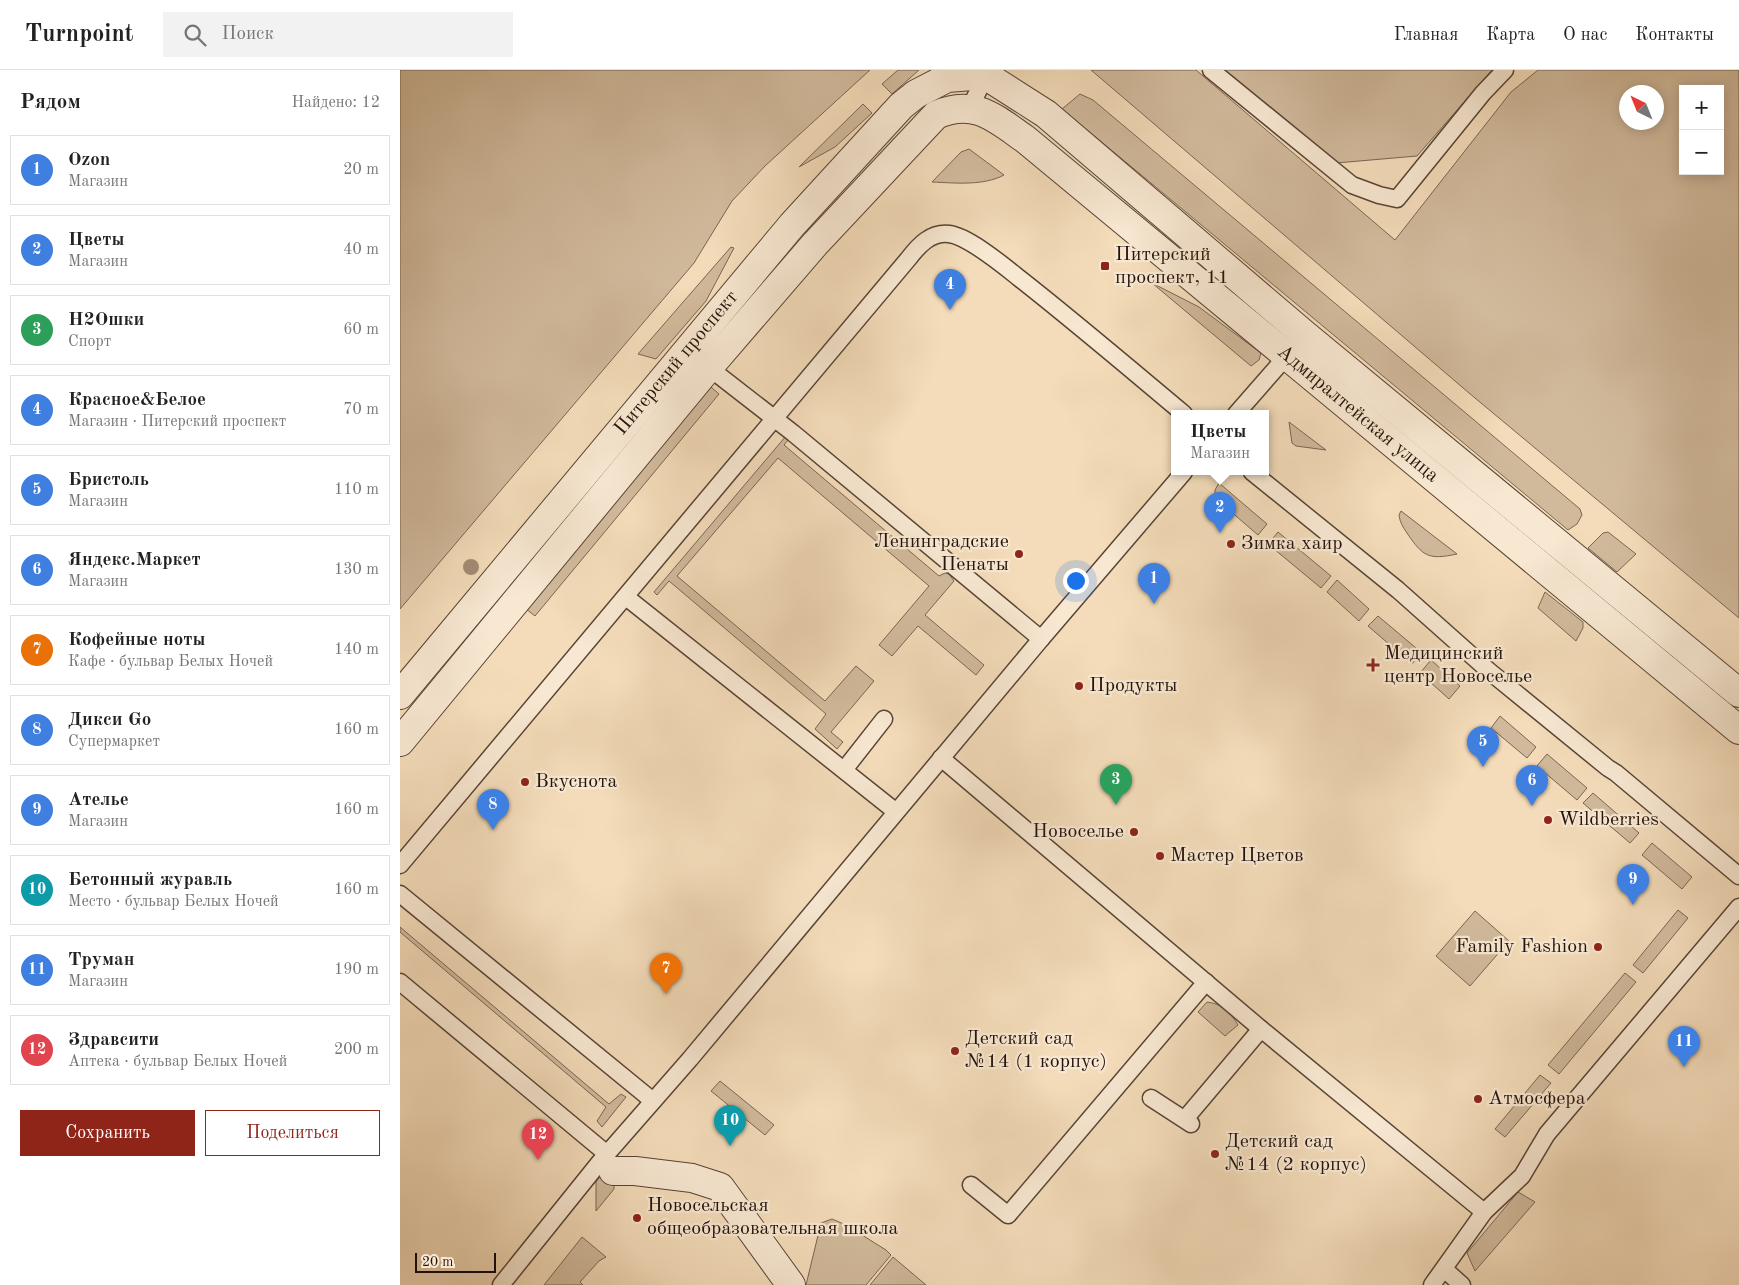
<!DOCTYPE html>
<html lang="ru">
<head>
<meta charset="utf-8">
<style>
  :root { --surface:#fff; --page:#f2f2f2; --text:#222; --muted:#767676; --line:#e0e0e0; --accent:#8f2418 }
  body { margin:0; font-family:"Old Standard TT",serif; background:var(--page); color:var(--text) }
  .controls { position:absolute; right:15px; top:15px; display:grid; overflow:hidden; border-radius:0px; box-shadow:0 2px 12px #0003 }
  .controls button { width:45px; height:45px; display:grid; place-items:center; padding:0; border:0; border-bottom:1px solid var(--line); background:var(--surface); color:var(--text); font:25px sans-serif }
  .compass { position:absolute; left:1219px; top:15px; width:45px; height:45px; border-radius:50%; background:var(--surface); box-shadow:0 2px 12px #0003; rotate:317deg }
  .scale { position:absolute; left:15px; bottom:12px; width:81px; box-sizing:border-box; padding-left:5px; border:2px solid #24120a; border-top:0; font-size:14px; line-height:18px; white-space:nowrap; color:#24120a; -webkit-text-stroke:4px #f8e8d2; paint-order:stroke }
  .you { position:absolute; left:675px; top:510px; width:18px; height:18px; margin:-12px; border:4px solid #fff; border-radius:50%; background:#1a73e8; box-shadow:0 0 0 8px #1a73e833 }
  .badge { display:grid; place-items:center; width:32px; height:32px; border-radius:50%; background:var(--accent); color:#fff; font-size:16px; font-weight:700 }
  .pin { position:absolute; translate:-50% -41px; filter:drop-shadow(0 1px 2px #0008) }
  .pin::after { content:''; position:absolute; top:26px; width:18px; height:15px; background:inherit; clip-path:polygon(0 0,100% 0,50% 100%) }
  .popup { position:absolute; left:771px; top:340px; width:98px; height:65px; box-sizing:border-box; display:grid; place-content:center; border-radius:0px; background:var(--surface); filter:drop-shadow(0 1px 4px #0005); font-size:16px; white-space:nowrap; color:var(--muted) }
  .popup b { font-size:19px; color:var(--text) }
  .popup::after { content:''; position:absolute; left:50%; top:100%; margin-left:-10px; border:10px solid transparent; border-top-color:var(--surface) }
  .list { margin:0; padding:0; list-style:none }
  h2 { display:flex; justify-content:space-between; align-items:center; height:65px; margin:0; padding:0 20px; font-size:21px }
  h2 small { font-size:16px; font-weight:400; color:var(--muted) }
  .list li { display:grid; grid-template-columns:32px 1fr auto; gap:15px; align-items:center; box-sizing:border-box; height:70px; margin:0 10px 10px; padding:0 10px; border:1px solid var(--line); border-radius:0px }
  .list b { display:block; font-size:19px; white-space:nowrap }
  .list p { margin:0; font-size:16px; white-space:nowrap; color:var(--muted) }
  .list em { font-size:16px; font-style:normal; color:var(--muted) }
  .actions { display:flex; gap:10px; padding:15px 20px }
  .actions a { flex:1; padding:11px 0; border:1px solid var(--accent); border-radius:0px; text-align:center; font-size:18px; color:var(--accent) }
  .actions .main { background:var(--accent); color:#fff }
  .icon { flex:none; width:28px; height:28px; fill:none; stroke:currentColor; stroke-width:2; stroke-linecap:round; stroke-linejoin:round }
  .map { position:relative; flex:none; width:1339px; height:1215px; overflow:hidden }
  header { display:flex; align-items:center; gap:30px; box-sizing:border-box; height:70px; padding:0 25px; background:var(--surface); border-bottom:1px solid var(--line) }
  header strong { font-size:24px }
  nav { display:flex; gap:28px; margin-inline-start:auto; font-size:18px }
  .search { width:350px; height:45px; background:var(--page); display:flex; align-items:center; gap:12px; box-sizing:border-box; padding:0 18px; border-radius:0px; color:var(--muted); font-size:19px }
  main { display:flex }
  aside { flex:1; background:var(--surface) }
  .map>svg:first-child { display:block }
</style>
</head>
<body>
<header>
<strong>Turnpoint</strong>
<div class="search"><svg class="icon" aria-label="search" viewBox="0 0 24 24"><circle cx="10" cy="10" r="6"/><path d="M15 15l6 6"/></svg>Поиск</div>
<nav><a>Главная</a><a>Карта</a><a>О нас</a><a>Контакты</a></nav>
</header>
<main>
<aside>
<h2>Рядом<small>Найдено: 12</small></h2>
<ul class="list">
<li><span class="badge" style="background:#3f7fe0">1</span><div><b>Ozon</b><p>Магазин</p></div><em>20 m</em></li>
<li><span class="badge" style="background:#3f7fe0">2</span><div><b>Цветы</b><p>Магазин</p></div><em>40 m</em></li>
<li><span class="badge" style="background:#2e9e5b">3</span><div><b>H2Oшки</b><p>Спорт</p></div><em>60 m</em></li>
<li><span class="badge" style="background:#3f7fe0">4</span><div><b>Красное&amp;Белое</b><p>Магазин · Питерский проспект</p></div><em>70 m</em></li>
<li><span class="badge" style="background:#3f7fe0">5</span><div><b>Бристоль</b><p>Магазин</p></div><em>110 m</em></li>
<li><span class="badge" style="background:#3f7fe0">6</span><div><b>Яндекс.Маркет</b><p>Магазин</p></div><em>130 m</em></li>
<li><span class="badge" style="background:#e8710a">7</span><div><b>Кофейные ноты</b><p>Кафе · бульвар Белых Ночей</p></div><em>140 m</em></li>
<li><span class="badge" style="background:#3f7fe0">8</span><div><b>Дикси Go</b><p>Супермаркет</p></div><em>160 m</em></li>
<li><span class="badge" style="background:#3f7fe0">9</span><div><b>Ателье</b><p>Магазин</p></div><em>160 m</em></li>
<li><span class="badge" style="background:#0f9aa8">10</span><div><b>Бетонный журавль</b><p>Место · бульвар Белых Ночей</p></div><em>160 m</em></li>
<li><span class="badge" style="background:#3f7fe0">11</span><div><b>Труман</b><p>Магазин</p></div><em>190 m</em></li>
<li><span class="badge" style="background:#e0444e">12</span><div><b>Здравсити</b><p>Аптека · бульвар Белых Ночей</p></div><em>200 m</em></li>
</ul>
<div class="actions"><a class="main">Сохранить</a><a>Поделиться</a></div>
</aside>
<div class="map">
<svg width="1339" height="1215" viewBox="0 0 1339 1215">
  <rect width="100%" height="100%" fill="#f4dcba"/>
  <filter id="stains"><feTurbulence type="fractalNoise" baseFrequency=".004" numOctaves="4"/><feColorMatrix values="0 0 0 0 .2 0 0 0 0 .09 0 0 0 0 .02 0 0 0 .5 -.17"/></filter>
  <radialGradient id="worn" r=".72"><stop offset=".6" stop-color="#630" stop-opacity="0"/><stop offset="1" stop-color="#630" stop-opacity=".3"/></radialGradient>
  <g fill="#d1ba9c" stroke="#7a6653" fill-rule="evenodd">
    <path d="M0,0H470L365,96L332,131L294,193L0,539Z"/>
    <path d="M498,0H519L492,24L482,14Z"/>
    <path d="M691,0H796L995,170L1111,22L1138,0H1339V548L1069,323ZM1283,19H1320V101H1283ZM1226,22H1256V52H1226Z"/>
    <path d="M823,0H1092L1017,86L936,93Z"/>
    <path d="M680,24L693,30L1180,439L1182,445L1177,454L1168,460L662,39Z"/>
    <path d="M463,34L472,43L435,77L399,97Z"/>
    <path d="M569,79L604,105C583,116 556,113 532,112L561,82Z"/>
    <path d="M331,177L334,178L306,231L256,289L238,284Z"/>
    <path d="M752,213L799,237L861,283L859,290L851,296Z"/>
    <path d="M311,317L319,324L135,546L126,539Z"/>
    <path d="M889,352L926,380L896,376L892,373Z"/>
    <path d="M392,365L384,375L539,506L545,503L549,504L554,511L525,545L584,595L576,605L518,556L492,586L479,575L529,516L378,388L277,506L425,631L456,596L474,611L431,662L443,672L437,679L415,659L426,644L269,511L257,525L254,522L386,366Z"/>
    <path d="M819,413L867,454L858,465L815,428V420Z"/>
    <path d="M1001,441L1057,484C1029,490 1023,487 1007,463C1003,457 1000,453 999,445Z"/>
    <path d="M878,462L931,506L921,518L868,474Z"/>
    <path d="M1208,462L1236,484L1217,502L1188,478L1203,463Z"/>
    <path d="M937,510L969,539L959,551L927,522Z"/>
    <path d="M1145,522L1183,552V558L1176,571L1138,538Z"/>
    <path d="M978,546L1022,583L1012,594L968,556Z"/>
    <path d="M1031,590L1060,616L1049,629L1020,603Z"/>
    <path d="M1100,646L1136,677L1127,688L1091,658Z"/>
    <path d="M1147,684L1187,718L1177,730L1137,696Z"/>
    <path d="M1193,723L1239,763L1230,773L1183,733Z"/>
    <path d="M1252,773L1292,807L1282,819L1242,785Z"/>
    <path d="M1278,840L1288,848L1243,903L1233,895Z"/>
    <path d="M1075,841L1109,871L1070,916L1036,886Z"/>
    <path d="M0,857L209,1034L221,1024L226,1027L202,1057L197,1051L206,1037L0,862Z"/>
    <path d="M1225,903L1236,912L1159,1004L1148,995Z"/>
    <path d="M807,932C823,934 830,942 838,955L825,966L798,942Z"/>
    <path d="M1140,1005L1151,1013L1105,1067L1095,1059Z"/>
    <path d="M320,1011L374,1055L365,1065L311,1021Z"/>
    <path d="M204,1101L214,1108V1119L196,1141V1112Z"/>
    <path d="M1118,1122L1135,1132L1075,1201L1067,1183Z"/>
    <path d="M432,1149L446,1155L486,1180L491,1185L466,1215H406L421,1153Z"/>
    <path d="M182,1167L206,1187L199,1191L180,1212L183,1215H144Z"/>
    <path d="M493,1187L526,1215H470Z"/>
  </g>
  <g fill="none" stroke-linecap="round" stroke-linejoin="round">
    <defs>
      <g id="lane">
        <path d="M811,0L952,115L979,125L997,129L1083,23L1105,0"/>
        <path d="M570,37L589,0"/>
        <path d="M836,344L892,280"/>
        <path d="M852,402L998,520L1089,601L1208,698L1216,703L1339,806"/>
        <path d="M226,527L495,741"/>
        <path d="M641,569L784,402"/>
        <path d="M541,688L861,959L1084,1142"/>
        <path d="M444,700L484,649"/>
        <path d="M0,795L509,188C519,175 531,162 549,164C568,166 604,196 619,208C675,252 729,298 784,344"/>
        <path d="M0,824L253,1031"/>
        <path d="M0,912L207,1084"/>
        <path d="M751,1028L791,1054"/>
        <path d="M785,1049L861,959"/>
        <path d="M571,1115L608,1145L806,912"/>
        <path d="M1044,1199L1062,1215"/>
        <path d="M101,1215L199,1093L290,989L641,569L393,363L303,293"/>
        <path d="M1032,1215L1084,1142L1122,1106L1147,1064L1339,837"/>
      </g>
      <g id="street">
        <path id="s1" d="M0,625L392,155L501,36L516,24L547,8L585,5L646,44L905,265L1339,623"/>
        <path id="s2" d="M0,672L309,297L415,174L536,45C574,28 595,48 625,69L1339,660"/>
        <path d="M213,1101H235L292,1108L320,1117L391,1215"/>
      </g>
    </defs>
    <use href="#lane" stroke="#584436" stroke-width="19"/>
    <use href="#street" stroke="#584436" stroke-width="30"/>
    <use href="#lane" stroke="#f8e8d2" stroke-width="16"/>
    <use href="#street" stroke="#f8e8d2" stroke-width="28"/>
  </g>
  <circle fill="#a38d75" cx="71" cy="497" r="8"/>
  <g fill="#8f2418" stroke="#f8e8d2" stroke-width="2">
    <rect x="700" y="191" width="10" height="10" rx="2.5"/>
    <circle cx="831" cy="474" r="5"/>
    <circle cx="619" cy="484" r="5"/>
    <path d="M970.5 587.5h5v5h5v5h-5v5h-5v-5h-5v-5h5z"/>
    <circle cx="679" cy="616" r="5"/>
    <circle cx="125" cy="712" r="5"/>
    <circle cx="1148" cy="750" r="5"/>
    <circle cx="734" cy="762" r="5"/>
    <circle cx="760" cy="786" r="5"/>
    <circle cx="1198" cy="877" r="5"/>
    <circle cx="555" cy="981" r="5"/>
    <circle cx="1078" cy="1029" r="5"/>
    <circle cx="815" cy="1084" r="5"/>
    <circle cx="237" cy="1148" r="5"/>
  </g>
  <g text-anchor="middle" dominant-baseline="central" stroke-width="4.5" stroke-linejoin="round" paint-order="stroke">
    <g font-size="20" fill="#24120a" stroke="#f8e8d2" text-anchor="start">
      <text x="715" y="185">Питерский<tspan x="715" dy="23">проспект, 11</tspan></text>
      <text x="609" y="472" text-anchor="end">Ленинградские<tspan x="609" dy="23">Пенаты</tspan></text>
      <text x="841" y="474">Зимка хаир</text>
      <text x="984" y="584">Медицинский<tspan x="984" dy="23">центр Новоселье</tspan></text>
      <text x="689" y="616">Продукты</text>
      <text x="135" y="712">Вкуснота</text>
      <text x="1158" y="750">Wildberries</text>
      <text x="724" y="762" text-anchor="end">Новоселье</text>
      <text x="770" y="786">Мастер Цветов</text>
      <text x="1188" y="877" text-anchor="end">Family Fashion</text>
      <text x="565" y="969">Детский сад<tspan x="565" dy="23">№14 (1 корпус)</tspan></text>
      <text x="1088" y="1029">Атмосфера</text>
      <text x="825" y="1072">Детский сад<tspan x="825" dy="23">№14 (2 корпус)</tspan></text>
      <text x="247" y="1136">Новосельская<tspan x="247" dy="23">общеобразовательная школа</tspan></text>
    </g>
    <g font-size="20" fill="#24120a" stroke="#f8e8d2">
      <text stroke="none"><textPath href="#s1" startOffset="432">Питерский проспект</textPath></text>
      <text stroke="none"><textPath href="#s2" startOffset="1355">Адмиралтейская улица</textPath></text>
    </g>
  </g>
  <rect width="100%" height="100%" filter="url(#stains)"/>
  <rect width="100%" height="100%" fill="url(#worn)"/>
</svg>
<div class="controls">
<button>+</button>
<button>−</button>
</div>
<svg class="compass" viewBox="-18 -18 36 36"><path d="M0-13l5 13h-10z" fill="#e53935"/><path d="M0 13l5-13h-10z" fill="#767676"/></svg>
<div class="scale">20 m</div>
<div class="you"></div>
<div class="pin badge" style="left:754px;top:534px;background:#3f7fe0">1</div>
<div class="pin badge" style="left:820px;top:463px;background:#3f7fe0">2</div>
<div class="popup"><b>Цветы</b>Магазин</div>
<div class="pin badge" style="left:716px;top:735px;background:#2e9e5b">3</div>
<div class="pin badge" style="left:550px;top:240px;background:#3f7fe0">4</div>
<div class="pin badge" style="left:1083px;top:697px;background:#3f7fe0">5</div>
<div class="pin badge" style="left:1132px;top:736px;background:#3f7fe0">6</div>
<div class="pin badge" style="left:266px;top:924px;background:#e8710a">7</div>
<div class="pin badge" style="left:93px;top:760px;background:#3f7fe0">8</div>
<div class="pin badge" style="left:1233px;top:835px;background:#3f7fe0">9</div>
<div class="pin badge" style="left:330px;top:1076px;background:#0f9aa8">10</div>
<div class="pin badge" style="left:1284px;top:997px;background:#3f7fe0">11</div>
<div class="pin badge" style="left:138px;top:1090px;background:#e0444e">12</div>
</div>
</main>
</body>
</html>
